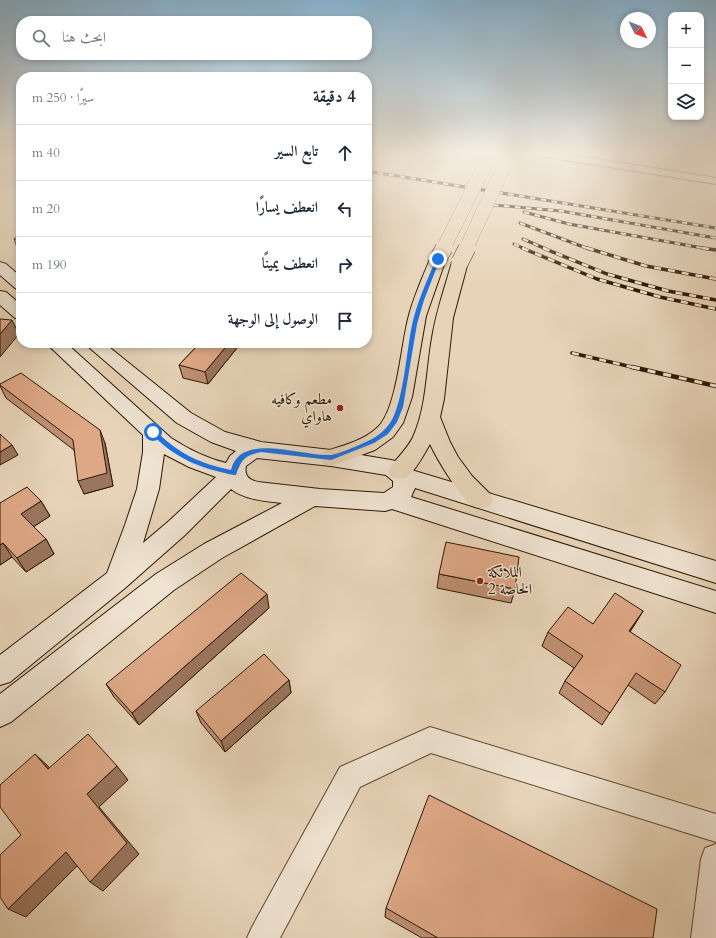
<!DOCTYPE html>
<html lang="ar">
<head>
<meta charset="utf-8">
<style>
  :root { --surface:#fff; --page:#f6f6f7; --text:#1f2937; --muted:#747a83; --line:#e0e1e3 }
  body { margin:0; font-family:Cardo,Amiri,serif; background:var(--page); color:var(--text); direction:rtl }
  .controls { position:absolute; right:12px; top:12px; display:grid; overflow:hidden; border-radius:8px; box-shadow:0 2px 6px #0003 }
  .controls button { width:36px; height:36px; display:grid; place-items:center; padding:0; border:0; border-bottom:1px solid var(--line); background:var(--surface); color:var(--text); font:20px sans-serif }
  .compass { position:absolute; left:620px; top:12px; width:36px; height:36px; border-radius:50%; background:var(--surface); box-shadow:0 2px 6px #0003; rotate:133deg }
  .stop { position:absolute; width:12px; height:12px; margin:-9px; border:3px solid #1a73e8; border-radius:50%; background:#fff }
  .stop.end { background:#1a73e8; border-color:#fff; box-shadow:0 1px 4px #0008 }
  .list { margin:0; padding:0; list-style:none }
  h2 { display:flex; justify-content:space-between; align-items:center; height:52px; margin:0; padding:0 16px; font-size:17px }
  h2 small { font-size:13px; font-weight:400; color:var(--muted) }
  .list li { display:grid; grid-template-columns:26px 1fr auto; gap:12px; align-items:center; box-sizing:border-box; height:56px; padding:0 16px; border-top:1px solid var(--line) }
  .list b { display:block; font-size:15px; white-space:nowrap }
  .list em { font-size:13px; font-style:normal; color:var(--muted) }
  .icon { flex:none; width:22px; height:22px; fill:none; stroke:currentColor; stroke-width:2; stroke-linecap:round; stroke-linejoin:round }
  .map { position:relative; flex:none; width:716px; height:938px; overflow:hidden; direction:ltr }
  .search { position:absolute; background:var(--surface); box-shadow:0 2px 6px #0003; left:16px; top:16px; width:356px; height:44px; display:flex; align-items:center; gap:10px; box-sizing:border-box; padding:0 14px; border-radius:16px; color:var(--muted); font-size:15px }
  .panel { position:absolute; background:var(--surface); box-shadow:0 2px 6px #0003; left:16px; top:72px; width:356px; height:276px; border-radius:16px; direction:rtl }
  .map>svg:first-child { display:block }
</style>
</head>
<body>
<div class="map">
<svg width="716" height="938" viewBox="0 0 716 938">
  <rect width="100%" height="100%" fill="#e7d4b8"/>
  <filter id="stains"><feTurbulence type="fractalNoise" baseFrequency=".005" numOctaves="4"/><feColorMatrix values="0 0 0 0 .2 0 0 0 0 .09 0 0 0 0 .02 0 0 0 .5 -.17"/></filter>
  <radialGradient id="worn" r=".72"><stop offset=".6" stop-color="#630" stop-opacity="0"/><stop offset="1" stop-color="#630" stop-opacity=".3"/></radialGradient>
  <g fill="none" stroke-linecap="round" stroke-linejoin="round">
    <defs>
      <g id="street">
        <path d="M535,153H559L716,178V184L540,156Z"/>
        <path d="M430,727L716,814V842L431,753L360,787L280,938H247L252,927L340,767Z"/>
        <path d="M716,844V938H691L701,859L705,848Z"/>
      </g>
      <g id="secondary">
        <path d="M0,262L6,264L21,277V290L15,288L0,275Z"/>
        <path d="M0,291L6,292L21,305V319L15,318L0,305Z"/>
        <path d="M46,343H66L171,438C188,449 206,458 226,463L230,456L236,451L211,442L177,423L84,343H104L191,413L225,432L261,442L331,450L391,460L399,462L408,469L716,561V583L415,488L411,497L716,591V613L392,509L385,511L315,506L222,558L174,590L11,722L0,727V694L156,574L204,544L282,503C266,501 245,500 231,489L185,535L125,588L10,682L0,685V655L107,573L125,525L137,489L143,452V435ZM164,454L189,467L216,477L169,521L143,543L159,489ZM257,458L331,466L386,475L393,481V487L384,493L320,489L258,482C249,480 244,476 246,466Z"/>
      </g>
      <g id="primary">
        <path d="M438,254L443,256L446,259L426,316L412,397L403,423L393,437L375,450L331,466L323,464L320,458L323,452C341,446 364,441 378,427C397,408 401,346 408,319C413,298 422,279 430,259L433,256Z"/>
        <path d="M460,257L465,259L468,262L453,318L444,399L440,417L450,442L458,457L472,476L490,494L493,500L490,506C485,508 481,509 475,507C461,500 437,459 430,444C424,454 416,470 407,477C402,480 396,478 391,477L388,471C395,459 407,450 413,437C427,406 426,371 432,338C436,312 445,287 452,262L455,259Z"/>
      </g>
    </defs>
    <use href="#street" stroke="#5b4830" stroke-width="2"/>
    <use href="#secondary" stroke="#2c1903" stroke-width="2"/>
    <use href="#primary" stroke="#2c1903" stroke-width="2"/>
    <use href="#street" fill="#efe3d1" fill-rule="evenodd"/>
    <use href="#secondary" fill="#efe3d1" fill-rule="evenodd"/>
    <use href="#primary" fill="#e7d4b8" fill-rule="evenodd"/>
    <defs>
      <g id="rail-far2">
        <path d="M367,171L716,228"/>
        <path d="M493,205L561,211L716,238"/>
        <path d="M524,212L569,224L708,249"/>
        <path d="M520,223L589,249"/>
        <path d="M523,239L546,249"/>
        <path d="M514,244L525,249"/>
      </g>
      <g id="rail-far1">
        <path d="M522,248L597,279L660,297L716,309"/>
        <path d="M543,248L607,274L668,291L716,300"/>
        <path d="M587,248L646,266L716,279"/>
        <path d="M702,248L716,250"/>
        <path d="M572,353L636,368"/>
      </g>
      <path id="rail" d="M632,367L716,386"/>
    </defs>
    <use href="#rail-far2" stroke="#2c1903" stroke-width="3"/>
    <use href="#rail-far1" stroke="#2c1903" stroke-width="3.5"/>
    <use href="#rail" stroke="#2c1903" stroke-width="4.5"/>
    <use href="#rail-far2" stroke="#efe3d1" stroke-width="2" stroke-dasharray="5.5" stroke-linecap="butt"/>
    <use href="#rail-far1" stroke="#efe3d1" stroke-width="2.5" stroke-dasharray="7" stroke-linecap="butt"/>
    <use href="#rail" stroke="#efe3d1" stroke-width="3" stroke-dasharray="8" stroke-linecap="butt"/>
    <defs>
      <g id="primary-bridge-far1">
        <path d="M443,249L491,153"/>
        <path d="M466,249L510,153"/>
      </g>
      <g id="primary-bridge">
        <path d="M438,259L444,248"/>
        <path d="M460,262L467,248"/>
      </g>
    </defs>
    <use href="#primary-bridge-far1" stroke="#2c1903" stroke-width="14" stroke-linecap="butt"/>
    <use href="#primary-bridge" stroke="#2c1903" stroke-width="18" stroke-linecap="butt"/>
    <use href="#primary-bridge-far1" stroke="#e7d4b8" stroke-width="14"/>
    <use href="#primary-bridge" stroke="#e7d4b8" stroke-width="17"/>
  </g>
  <g fill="#bf9073" stroke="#2c1903">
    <path d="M21,234V253H19L14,239Z"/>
    <path d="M200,343H241L208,384L183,378L179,365Z"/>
    <path d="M289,343H297L295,345Z"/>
    <path d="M0,384L105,443L113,486L84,494L74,450L6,398L0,386Z"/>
    <path d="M41,501L50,516L33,527L46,539L54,554L26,572L12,557L0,565V503Z"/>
    <path d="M439,574L515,589L511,603L437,588Z"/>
    <path d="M269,608L139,725L114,697L106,684Z"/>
    <path d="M643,611L630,632L665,692L655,704L628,685L602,725L559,693L565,681L574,668L542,646L548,632L593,624Z"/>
    <path d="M289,680L291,693L225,752L201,723L196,711Z"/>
    <path d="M386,908L653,938H422L385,917Z"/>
  </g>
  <g fill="#9b765e" stroke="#2c1903">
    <path d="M371,223V234L367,238V227Z"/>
    <path d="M12,320L19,334L0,357V334Z"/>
    <path d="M229,343H241L208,384L205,372Z"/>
    <path d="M100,430L105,443L113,486L84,494L78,481Z"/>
    <path d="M12,445L18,455L0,465V452Z"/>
    <path d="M41,501L50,516L30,529L21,514Z"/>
    <path d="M46,539L54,554L26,572L17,558Z"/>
    <path d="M3,543L12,557L0,565V545Z"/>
    <path d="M267,594L269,608L139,725L132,713Z"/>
    <path d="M643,611L635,624L621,644L629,631Z"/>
    <path d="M289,680L291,693L225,752L221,741Z"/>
    <path d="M35,754L50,768L48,769Z"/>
    <path d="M117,766L128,780L99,807L139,854L103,891L90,882L87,794Z"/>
    <path d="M66,852L81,862L26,917L8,909Z"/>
  </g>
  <g fill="#dea886" stroke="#2c1903">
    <path d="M367,222L371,223L367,227Z"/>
    <path d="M21,234V240L14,239Z"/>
    <path d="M0,319L12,320L0,334Z"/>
    <path d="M200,343H229L205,372L179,365Z"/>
    <path d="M21,373L100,430L107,473L78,481L73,440L0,385V384Z"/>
    <path d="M0,434L12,445L0,452Z"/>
    <path d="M27,487L41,501L21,514L46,539L17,558L3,543L0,545V503Z"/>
    <path d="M446,542L519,557L515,589L439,574Z"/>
    <path d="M241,573L267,594L132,713L106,684Z"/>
    <path d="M615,593L643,611L629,631L681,665L665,692L636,673L610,713L565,681L583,656L548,632L568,607L593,624Z"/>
    <path d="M264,654L289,680L221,741L196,711Z"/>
    <path d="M88,734L117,766L87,794L127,843L90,882L66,852L8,909L0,897V855L21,835L0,807V785L35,754L48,769Z"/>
    <path d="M429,795L657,909L653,938H438L386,908Z"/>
  </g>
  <linearGradient id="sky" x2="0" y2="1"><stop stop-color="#88b5d3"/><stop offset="0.54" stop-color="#f4ecdf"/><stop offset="1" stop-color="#f4ecdf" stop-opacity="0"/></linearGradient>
  <rect width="716" height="284" fill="url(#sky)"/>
  <path fill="#1a73e8" d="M438,258L440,259L424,300L417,324L403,407L397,422L388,434L374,443L331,460L261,452C244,456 242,459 236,475H234C200,468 175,459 151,433V430H155C177,453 201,464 231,470C240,431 303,457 330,455C337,455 362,444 370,440C378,436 385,430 390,423C403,405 407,348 412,325C417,302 427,281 436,259Z"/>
  <g fill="#8f2418" stroke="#efe3d1" stroke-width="1.5">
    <circle cx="340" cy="408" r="4"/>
    <circle cx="480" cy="581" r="4"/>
  </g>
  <g text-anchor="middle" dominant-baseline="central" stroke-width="3" stroke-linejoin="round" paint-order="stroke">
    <g font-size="15" fill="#2c1903" stroke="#efe3d1" text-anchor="end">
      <text x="332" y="399">مطعم وكافيه<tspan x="332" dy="17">هاواي</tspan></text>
      <text x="488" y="572" text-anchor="start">الملائكة<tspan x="488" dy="17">الخاصة 2</tspan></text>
    </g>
  </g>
  <rect width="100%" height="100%" filter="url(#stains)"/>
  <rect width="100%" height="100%" fill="url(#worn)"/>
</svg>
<div class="controls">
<button>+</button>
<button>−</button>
<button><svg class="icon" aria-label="layers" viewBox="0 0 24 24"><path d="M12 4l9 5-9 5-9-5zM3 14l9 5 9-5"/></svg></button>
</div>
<svg class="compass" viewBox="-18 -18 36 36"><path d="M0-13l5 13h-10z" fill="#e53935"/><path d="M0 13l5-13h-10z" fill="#747a83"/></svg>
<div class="stop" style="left:153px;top:432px"></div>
<div class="stop end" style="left:438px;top:259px"></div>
<div class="search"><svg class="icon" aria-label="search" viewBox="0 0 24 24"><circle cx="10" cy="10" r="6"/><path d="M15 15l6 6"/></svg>ابحث هنا</div>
<section class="panel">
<h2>4 دقيقة<small>سيرًا · 250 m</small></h2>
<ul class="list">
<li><svg class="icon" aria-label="ahead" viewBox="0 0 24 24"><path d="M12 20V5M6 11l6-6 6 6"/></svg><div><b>تابع السير</b></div><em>40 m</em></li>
<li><svg class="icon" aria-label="left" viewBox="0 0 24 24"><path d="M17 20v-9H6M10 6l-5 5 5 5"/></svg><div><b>انعطف يسارًا</b></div><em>20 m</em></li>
<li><svg class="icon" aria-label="right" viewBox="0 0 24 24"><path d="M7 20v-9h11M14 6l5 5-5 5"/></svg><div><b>انعطف يمينًا</b></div><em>190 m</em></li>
<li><svg class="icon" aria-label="arrive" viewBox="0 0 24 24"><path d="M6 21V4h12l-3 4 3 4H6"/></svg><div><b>الوصول إلى الوجهة</b></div></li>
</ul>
</section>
</div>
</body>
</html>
